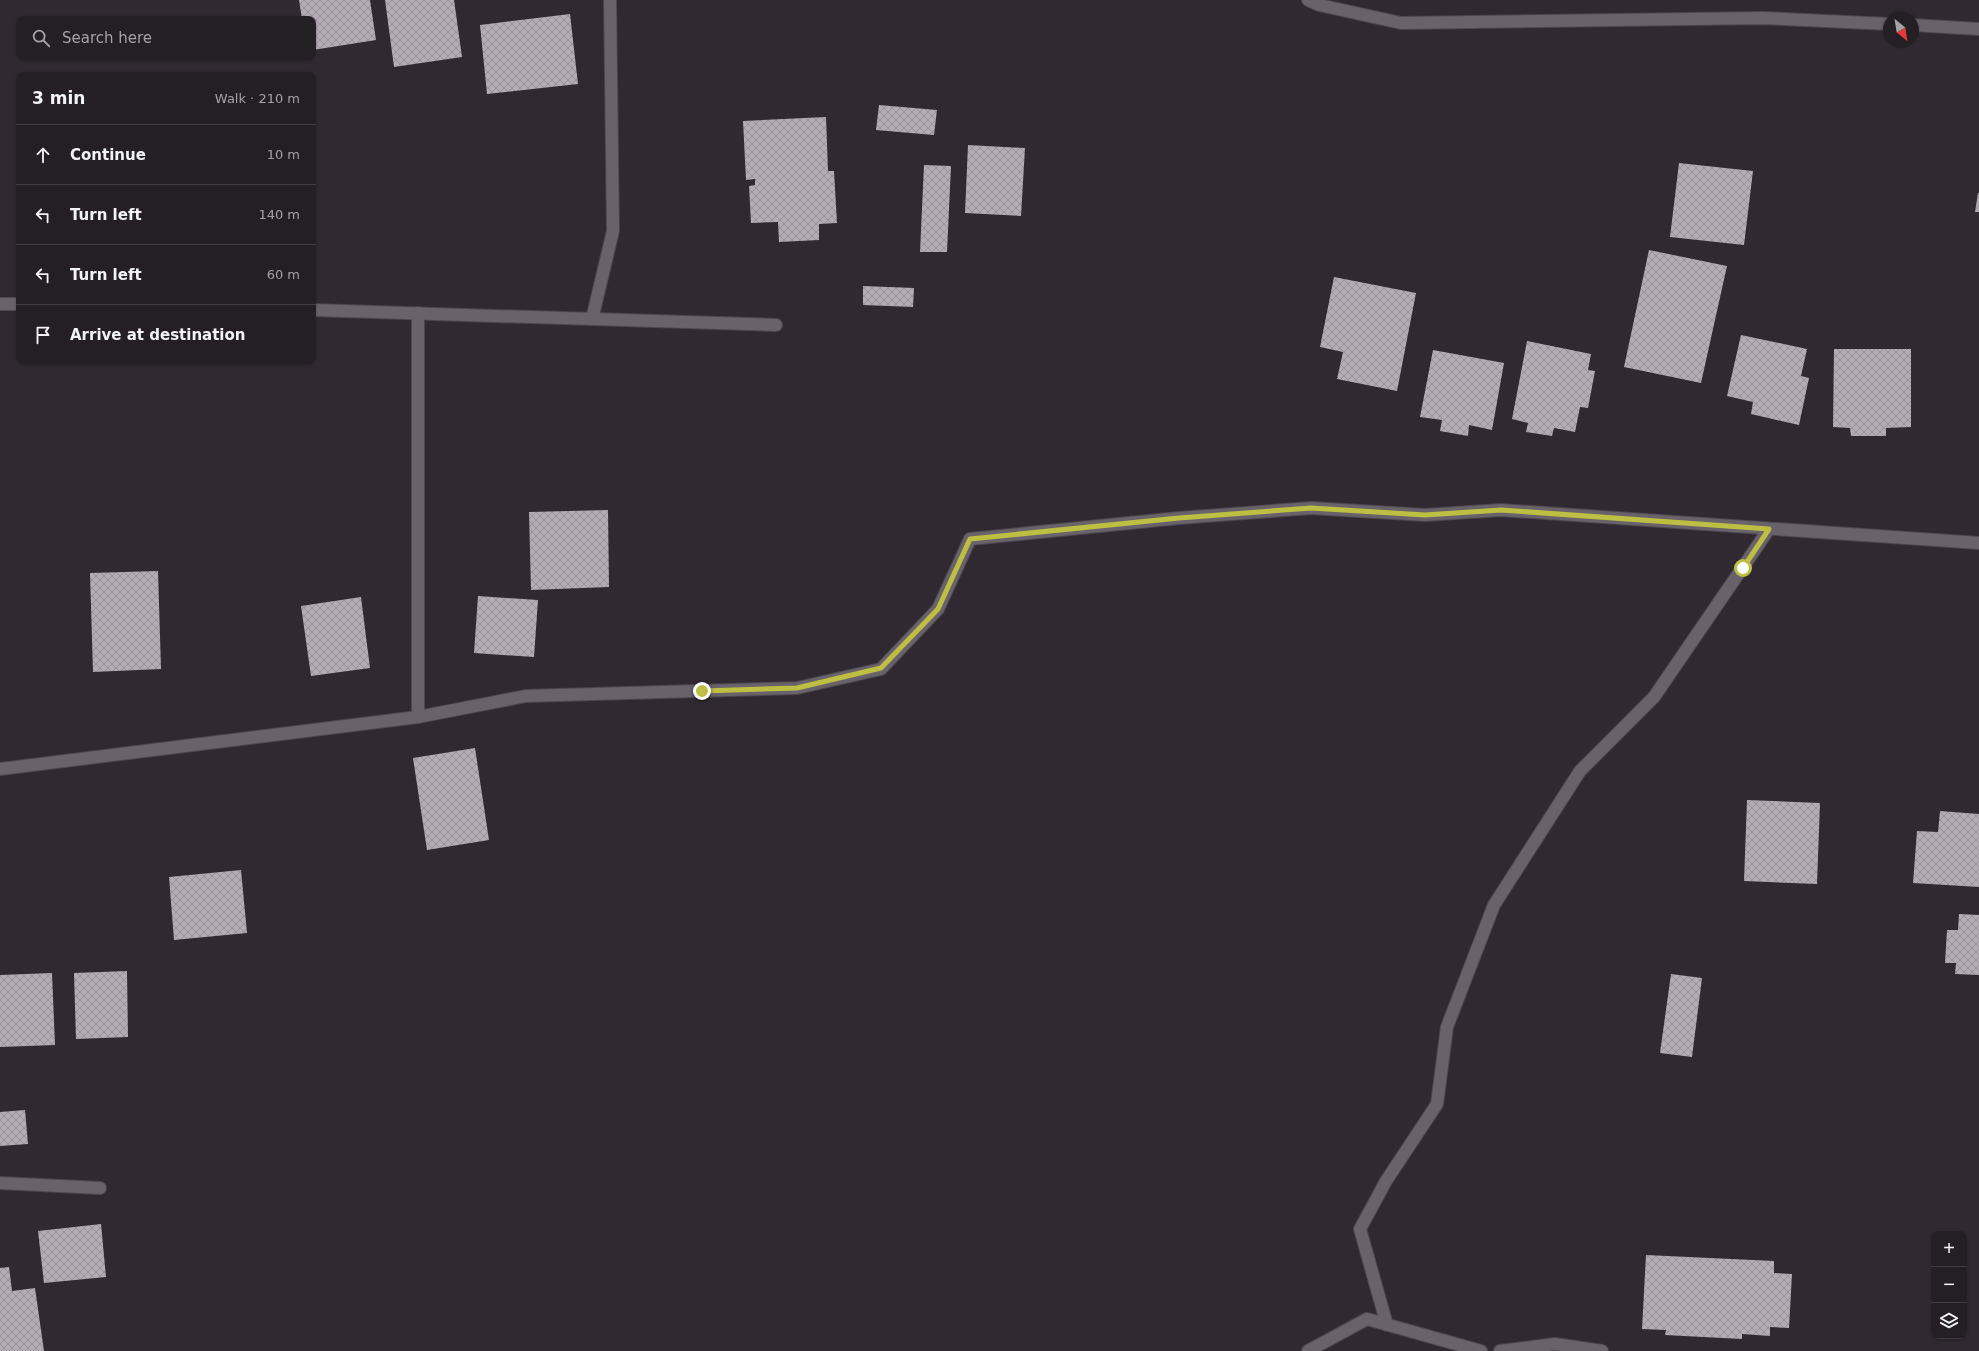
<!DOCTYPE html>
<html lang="en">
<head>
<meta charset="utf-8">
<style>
  :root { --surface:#241f25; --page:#2c272d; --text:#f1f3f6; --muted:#a3a2a7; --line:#413d42 }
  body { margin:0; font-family:"DejaVu Sans",sans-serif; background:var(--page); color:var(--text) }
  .controls { position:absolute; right:12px; bottom:12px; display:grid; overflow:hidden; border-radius:8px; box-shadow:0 1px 3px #0004 }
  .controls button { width:36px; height:36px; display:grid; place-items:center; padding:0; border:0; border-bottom:1px solid var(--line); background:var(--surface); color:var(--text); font:20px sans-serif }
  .compass { position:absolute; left:1883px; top:12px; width:36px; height:36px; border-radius:50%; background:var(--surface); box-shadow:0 1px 3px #0004; rotate:150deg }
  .stop { position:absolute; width:12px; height:12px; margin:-9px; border:3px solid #bdbf43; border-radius:50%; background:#fff }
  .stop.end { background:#bdbf43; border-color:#fff; box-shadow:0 1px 4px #0008 }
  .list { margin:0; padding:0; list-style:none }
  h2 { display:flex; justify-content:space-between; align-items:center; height:52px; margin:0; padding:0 16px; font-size:17px }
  h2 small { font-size:13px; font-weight:400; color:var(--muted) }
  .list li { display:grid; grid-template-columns:26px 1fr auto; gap:12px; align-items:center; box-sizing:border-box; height:60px; padding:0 16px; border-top:1px solid var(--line) }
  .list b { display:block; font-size:15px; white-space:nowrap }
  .list em { font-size:13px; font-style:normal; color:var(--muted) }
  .icon { flex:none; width:22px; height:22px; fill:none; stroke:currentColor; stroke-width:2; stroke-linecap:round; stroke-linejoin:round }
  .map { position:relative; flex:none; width:1979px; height:1351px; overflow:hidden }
  .search { position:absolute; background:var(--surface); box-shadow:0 1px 3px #0004; left:16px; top:16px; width:300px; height:44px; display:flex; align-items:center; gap:10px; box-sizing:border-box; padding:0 14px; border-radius:8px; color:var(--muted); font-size:15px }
  .panel { position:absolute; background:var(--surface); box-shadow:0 1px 3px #0004; left:16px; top:72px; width:300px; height:292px; border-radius:8px }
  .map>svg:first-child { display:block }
</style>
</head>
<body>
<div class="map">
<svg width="1979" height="1351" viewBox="0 0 1979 1351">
  <defs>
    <pattern id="building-cross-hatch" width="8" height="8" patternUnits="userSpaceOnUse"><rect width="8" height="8" fill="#b4abb6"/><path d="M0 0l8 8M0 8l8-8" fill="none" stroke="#98919a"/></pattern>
  </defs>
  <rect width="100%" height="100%" fill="#302931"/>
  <g fill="url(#building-cross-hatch)">
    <path d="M299,0H370L376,40L313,50V19H302Z"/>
    <path d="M385,0H454L462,57L394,67Z"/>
    <path d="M570,14L578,84L487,94L480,25Z"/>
    <path d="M879,105L937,110L934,135L876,130Z"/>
    <path d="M826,117L828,171H834L837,223L819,224V240L779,242L778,222L751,223L749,186L755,185V179L746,180L743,121Z"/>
    <path d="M968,145L1025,148L1021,216L965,213Z"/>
    <path d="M1679,163L1753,171L1744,245L1670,237Z"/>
    <path d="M924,165L951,166L947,252H920Z"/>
    <path d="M1978,193H1979V212H1975Z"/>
    <path d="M1649,250L1727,266L1701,383L1624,367Z"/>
    <path d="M1334,277L1416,293L1397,391L1337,379L1343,352L1320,347Z"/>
    <path d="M863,286L914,288L913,307L863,305Z"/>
    <path d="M1741,335L1807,349L1801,376L1809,378L1799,425L1751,414L1753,402L1727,396Z"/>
    <path d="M1527,341L1591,354L1588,370L1595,371L1588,408L1580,407L1575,432L1554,428L1552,436L1526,432L1528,423L1512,419Z"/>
    <path d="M1834,349H1911V427L1886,428V436H1851L1850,428L1833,427Z"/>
    <path d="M1433,350L1504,363L1492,430L1469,425L1468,436L1440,431L1442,420L1420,417Z"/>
    <path d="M608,510L609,587L531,590L529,512Z"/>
    <path d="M158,571L161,669L93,672L90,573Z"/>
    <path d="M478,596L538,600L534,657L474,653Z"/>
    <path d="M361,597L370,668L311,676L301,606Z"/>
    <path d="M475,748L489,840L427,850L413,758Z"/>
    <path d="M1747,800L1820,803L1817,884L1744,881Z"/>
    <path d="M1940,811L1979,814V887L1913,883L1917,831L1938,832Z"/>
    <path d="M241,870L247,933L174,940L169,877Z"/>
    <path d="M1959,914L1979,915V975L1955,974L1956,963H1945L1947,930H1958Z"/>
    <path d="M127,971L128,1037L76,1039L74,973Z"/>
    <path d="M52,973L55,1045L0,1047V975Z"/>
    <path d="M1671,974L1702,978L1692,1057L1660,1053Z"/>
    <path d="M25,1110L28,1144L0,1146V1112Z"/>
    <path d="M101,1224L106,1277L44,1283L38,1231Z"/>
    <path d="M1646,1255L1774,1261V1273L1792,1274L1789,1328L1770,1327V1336L1742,1334V1339L1665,1335L1666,1330L1642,1329Z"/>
    <path d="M9,1267L12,1291L35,1288L44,1351H0V1268Z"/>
  </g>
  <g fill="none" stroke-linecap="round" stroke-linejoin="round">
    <defs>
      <g id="minor">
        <path d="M1308,0L1319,5L1401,23L1763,18L1889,24"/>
        <path d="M1913,25L1979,29"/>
        <path d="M0,304H19"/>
        <path d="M313,310L776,325"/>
        <path d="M418,313V717"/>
        <path d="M592,319L613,231L610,0"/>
        <path d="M0,769L418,717L526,696L797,688L881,669L938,609L970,539L1179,518L1311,508L1425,515L1501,510L1979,543"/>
        <path d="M0,1183L100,1188"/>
        <path d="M1387,1325L1360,1229L1386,1181L1437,1104L1447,1027L1494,905L1580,771L1654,697L1769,529"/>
        <path d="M1308,1351L1367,1319L1481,1351"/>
        <path d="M1500,1351L1555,1344L1602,1351"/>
      </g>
    </defs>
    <use href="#minor" stroke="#4c474d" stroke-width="14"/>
    <use href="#minor" stroke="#6a626b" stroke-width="12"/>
  </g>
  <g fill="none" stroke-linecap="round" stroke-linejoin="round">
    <path stroke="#bdbf43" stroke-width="5" d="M702,691L797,688L881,668L938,609L970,539L1179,518L1311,508L1425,515L1501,510L1769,529L1743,568"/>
  </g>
</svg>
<div class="controls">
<button>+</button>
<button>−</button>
<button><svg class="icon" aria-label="layers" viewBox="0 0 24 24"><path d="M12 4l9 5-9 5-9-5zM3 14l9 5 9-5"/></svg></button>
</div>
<svg class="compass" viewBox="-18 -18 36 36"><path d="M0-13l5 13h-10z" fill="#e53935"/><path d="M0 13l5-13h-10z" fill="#a3a2a7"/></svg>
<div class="stop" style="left:1743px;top:568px"></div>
<div class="stop end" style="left:702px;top:691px"></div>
<div class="search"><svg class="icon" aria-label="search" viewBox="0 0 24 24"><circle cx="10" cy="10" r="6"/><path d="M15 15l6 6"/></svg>Search here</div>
<section class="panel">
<h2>3 min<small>Walk · 210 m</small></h2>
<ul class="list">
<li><svg class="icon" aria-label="ahead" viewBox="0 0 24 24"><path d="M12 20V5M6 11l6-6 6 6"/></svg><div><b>Continue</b></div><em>10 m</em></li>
<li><svg class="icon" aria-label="left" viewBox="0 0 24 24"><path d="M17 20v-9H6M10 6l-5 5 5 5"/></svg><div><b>Turn left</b></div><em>140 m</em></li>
<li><svg class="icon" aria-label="left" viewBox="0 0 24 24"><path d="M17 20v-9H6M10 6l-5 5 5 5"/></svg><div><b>Turn left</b></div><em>60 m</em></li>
<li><svg class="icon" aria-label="arrive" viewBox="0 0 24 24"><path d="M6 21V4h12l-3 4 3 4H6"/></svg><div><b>Arrive at destination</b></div></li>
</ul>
</section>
</div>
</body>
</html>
